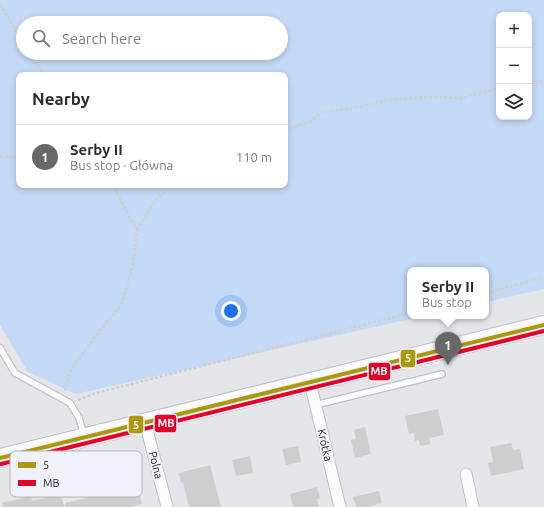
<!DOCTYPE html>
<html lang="en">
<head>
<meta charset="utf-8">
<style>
  :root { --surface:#fff; --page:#f7f7f7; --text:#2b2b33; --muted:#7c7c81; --line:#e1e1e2; --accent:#66686a }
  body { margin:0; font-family:Ubuntu,sans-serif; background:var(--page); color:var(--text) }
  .controls { position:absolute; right:12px; top:12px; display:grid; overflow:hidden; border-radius:8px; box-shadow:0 2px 6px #0003 }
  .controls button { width:36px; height:36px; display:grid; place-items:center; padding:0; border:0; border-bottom:1px solid var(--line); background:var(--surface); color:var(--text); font:20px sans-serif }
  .you { position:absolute; left:231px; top:311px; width:14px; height:14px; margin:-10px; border:3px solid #fff; border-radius:50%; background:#1a73e8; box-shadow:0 0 0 6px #1a73e833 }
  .badge { display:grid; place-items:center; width:26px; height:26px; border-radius:50%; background:var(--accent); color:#fff; font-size:13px; font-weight:700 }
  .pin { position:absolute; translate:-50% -33px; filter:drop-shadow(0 1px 2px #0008) }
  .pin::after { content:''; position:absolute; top:21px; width:14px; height:12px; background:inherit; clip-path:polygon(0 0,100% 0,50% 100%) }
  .popup { position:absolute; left:407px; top:267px; width:82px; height:52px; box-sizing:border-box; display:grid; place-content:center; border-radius:8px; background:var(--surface); filter:drop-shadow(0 1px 3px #0005); font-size:13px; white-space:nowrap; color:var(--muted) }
  .popup b { font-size:15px; color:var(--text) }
  .popup::after { content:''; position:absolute; left:50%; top:100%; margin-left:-8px; border:8px solid transparent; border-top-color:var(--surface) }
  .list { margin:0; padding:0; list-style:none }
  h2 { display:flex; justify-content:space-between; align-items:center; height:52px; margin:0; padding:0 16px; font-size:17px }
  h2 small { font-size:13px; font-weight:400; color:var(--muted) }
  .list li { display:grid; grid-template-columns:26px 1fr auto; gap:12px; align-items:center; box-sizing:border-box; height:64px; padding:0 16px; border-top:1px solid var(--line) }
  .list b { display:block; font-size:15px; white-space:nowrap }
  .list p { margin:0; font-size:13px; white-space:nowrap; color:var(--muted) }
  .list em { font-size:13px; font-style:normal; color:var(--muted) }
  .icon { flex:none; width:22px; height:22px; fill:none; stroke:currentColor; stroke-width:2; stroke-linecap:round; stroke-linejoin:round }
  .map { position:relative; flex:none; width:544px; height:507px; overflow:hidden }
  .search { position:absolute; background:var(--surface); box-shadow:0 2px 6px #0003; left:16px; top:16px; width:272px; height:44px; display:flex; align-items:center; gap:10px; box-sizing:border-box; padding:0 14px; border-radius:22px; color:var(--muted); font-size:15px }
  .panel { position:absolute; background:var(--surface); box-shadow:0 2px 6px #0003; left:16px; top:72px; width:272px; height:116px; border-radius:8px }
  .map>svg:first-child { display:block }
</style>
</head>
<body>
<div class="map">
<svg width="544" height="507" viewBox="0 0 544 507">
  <rect width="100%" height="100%" fill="#e4e6e9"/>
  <path fill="#c3d9f5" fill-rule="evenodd" d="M0,0H544V289L486,302V270H410V316H424L76,394L28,372L0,325ZM499,15H529V117H499ZM23,23H281V53H23ZM19,75H285V185H19Z"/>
  <g fill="#cecece">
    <path d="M438,409L444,435L429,438L431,444L420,446L419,440L415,441L414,433L409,434L405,416Z"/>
    <path d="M365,427L371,454L355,458L351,440L356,439L354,430Z"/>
    <path d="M511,443L513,450L520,449L524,469L491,476L488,463L493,462L490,447Z"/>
    <path d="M298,446L301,462L286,465L282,449Z"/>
    <path d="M250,456L253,473L236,476L232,460Z"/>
    <path d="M210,465L221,507H189L183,482L181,483L179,473Z"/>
    <path d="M137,485L142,504L130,507H65V503Z"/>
    <path d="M317,487L320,498L317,499L319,507H293L290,494Z"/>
    <path d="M379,491L382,503L368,507H356L353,497Z"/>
    <path d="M61,494L64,507H3L2,503L31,496L32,501Z"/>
  </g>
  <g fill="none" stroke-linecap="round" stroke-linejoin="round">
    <defs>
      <g id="service">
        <path d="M0,348L15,373L70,403L79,418L84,435"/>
        <path d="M315,405L442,374"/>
      </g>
      <g id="minor">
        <path d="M310,382L340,507"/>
        <path d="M145,422L167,507"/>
        <path d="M466,474L473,507"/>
      </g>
      <path id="primary" d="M0,458L544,325"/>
    </defs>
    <use href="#service" stroke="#c1c2c5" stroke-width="8"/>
    <use href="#minor" stroke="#c1c2c5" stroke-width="13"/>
    <use href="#primary" stroke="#c1c2c5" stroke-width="20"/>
    <g stroke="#d0d0d0" stroke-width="2.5" stroke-dasharray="3 2" stroke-linecap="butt">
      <path d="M0,4L23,42"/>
      <path d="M30,53L43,75"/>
      <path d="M529,83L544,81"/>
      <path d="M285,130L311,121L320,113L347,109L389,100L430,97L463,98L499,88"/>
      <path d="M0,156L19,158"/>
      <path d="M137,230L155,201L171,185"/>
      <path d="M486,293L544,277"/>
      <path d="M65,391L69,373L95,337L122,304L133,264L137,230L112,185"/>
      <path d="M78,400L96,393L410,313"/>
    </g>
    <use href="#service" stroke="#fbfbfc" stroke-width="5.5"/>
    <use href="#minor" stroke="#fbfbfc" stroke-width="11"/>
    <use href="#primary" stroke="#fbfbfc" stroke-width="18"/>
    <defs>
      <path id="bus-1" d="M0,458L544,325"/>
      <path id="bus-2" d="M1,464L544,331"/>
    </defs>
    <use href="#bus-1" stroke="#eff3f9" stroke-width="7"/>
    <use href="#bus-2" stroke="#eff3f9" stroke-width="7"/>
    <use href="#bus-1" stroke="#ad980d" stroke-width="4"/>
    <use href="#bus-2" stroke="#e4002b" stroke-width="4"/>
  </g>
  <g text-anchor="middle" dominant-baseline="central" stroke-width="4" stroke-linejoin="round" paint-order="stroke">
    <g font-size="11" fill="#222426" stroke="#eff3f9">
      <text transform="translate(325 445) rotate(77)">Krótka</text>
      <text transform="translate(156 465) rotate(76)">Polna</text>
    </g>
  </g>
  <rect x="10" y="451" width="132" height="46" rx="6" fill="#eff3f9" stroke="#b2b5ba" stroke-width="1"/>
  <rect x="18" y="462" width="18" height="6" fill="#ad980d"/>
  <rect x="18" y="480" width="18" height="6" fill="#e4002b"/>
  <g font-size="11" fill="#222426">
    <text x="43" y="469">5</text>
    <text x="43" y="487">MB</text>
  </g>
  <g stroke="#eff3f9" stroke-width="1.5">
    <rect x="400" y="349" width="16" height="19" rx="4" fill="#ad980d"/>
    <rect x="368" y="362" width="23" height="19" rx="4" fill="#e4002b"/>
    <rect x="154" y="414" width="23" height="19" rx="4" fill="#e4002b"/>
    <rect x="128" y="415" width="16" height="19" rx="4" fill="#ad980d"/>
  </g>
  <g font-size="11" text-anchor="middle" font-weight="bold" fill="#fff">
    <text x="408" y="362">5</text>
    <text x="379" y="375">MB</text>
    <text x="166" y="427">MB</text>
    <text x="136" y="429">5</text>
  </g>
</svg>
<div class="controls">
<button>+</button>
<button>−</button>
<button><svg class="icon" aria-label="layers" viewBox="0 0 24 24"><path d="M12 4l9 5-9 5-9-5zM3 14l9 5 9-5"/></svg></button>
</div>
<div class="you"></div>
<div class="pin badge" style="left:448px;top:365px">1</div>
<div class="popup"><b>Serby II</b>Bus stop</div>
<div class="search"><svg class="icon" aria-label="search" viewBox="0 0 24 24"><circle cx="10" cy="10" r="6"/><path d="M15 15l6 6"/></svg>Search here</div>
<section class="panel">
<h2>Nearby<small></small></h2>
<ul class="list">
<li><span class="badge">1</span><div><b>Serby II</b><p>Bus stop · Główna</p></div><em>110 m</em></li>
</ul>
</section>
</div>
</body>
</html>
